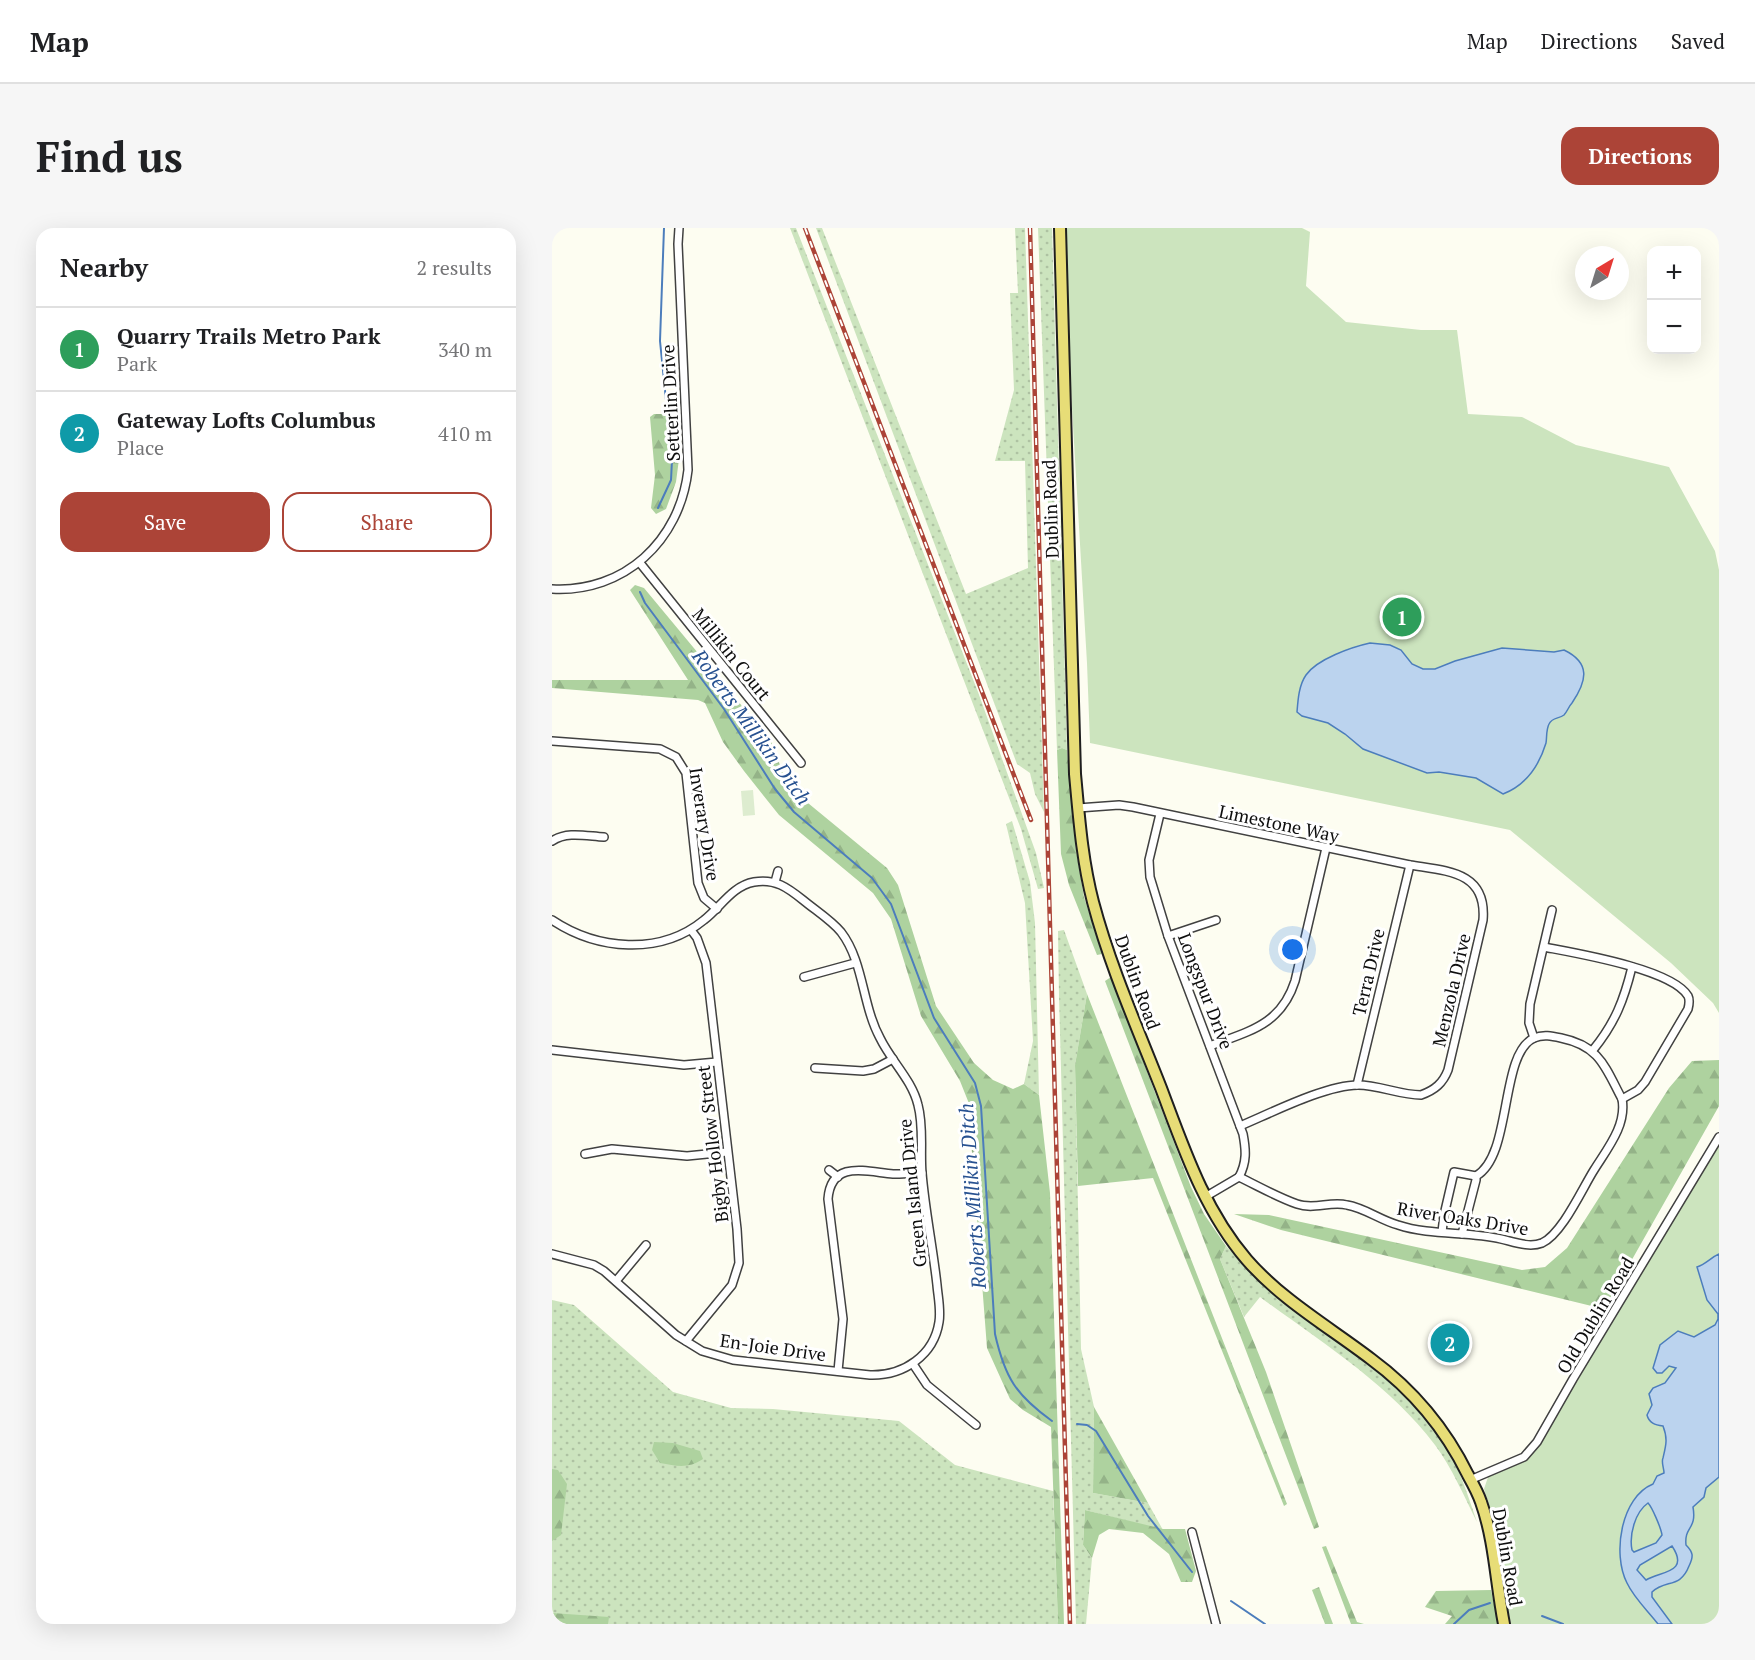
<!DOCTYPE html>
<html lang="en">
<head>
<meta charset="utf-8">
<style>
  :root { --surface:#fff; --page:#f6f6f6; --text:#202124; --muted:#757577; --line:#e0e0e0; --accent:#ac4437 }
  body { margin:0; font-family:"PT Serif",serif; background:var(--page); color:var(--text) }
  .controls { position:absolute; right:18px; top:18px; display:grid; overflow:hidden; border-radius:12px; box-shadow:0 6px 24px #0002 }
  .controls button { width:54px; height:54px; display:grid; place-items:center; padding:0; border:0; border-bottom:2px solid var(--line); background:var(--surface); color:var(--text); font:30px sans-serif }
  .compass { position:absolute; left:1023px; top:18px; width:54px; height:54px; border-radius:50%; background:var(--surface); box-shadow:0 6px 24px #0002; rotate:38deg }
  .you { position:absolute; left:741px; top:722px; width:21px; height:21px; margin:-15px; border:4px solid #fff; border-radius:50%; background:#1a73e8; box-shadow:0 0 0 9px #1a73e833 }
  .badge { display:grid; place-items:center; width:39px; height:39px; border-radius:50%; background:var(--accent); color:#fff; font-size:20px; font-weight:700 }
  .pin { position:absolute; translate:-50% -50%; border:3px solid #fff; box-shadow:0 2px 6px #0006 }
  .list { margin:0; padding:0; list-style:none }
  h2 { display:flex; justify-content:space-between; align-items:center; height:78px; margin:0; padding:0 24px; font-size:26px }
  h2 small { font-size:20px; font-weight:400; color:var(--muted) }
  .list li { display:grid; grid-template-columns:39px 1fr auto; gap:18px; align-items:center; box-sizing:border-box; height:84px; padding:0 24px; border-top:2px solid var(--line) }
  .list b { display:block; font-size:22px; white-space:nowrap }
  .list p { margin:0; font-size:20px; white-space:nowrap; color:var(--muted) }
  .list em { font-size:20px; font-style:normal; color:var(--muted) }
  .actions { display:flex; gap:12px; padding:18px 24px }
  .actions a { flex:1; padding:14px 0; border:2px solid var(--accent); border-radius:18px; text-align:center; font-size:21px; color:var(--accent) }
  .actions .main { background:var(--accent); color:#fff }
  .map { position:relative; flex:none; width:1167px; height:1396px; overflow:hidden; border-radius:18px }
  header { display:flex; align-items:center; gap:36px; box-sizing:border-box; height:84px; padding:0 30px; background:var(--surface); border-bottom:2px solid var(--line) }
  header strong { font-size:28px }
  nav { display:flex; gap:33px; margin-inline-start:auto; font-size:21px }
  .intro { display:flex; align-items:center; justify-content:space-between; box-sizing:border-box; height:144px; padding:0 36px }
  h1 { margin:0; font-size:42px }
  .button { padding:15px 27px; border-radius:18px; background:var(--accent); color:#fff; font-size:21px; font-weight:700 }
  main { display:flex; gap:36px; padding:0 36px }
  aside { flex:1; background:var(--surface); border-radius:18px; box-shadow:0 6px 24px #0002 }
  .map>svg:first-child { display:block }
</style>
</head>
<body>
<header>
<strong>Map</strong>
<nav><a>Map</a><a>Directions</a><a>Saved</a></nav>
</header>
<div class="intro"><h1>Find us</h1><a class="button">Directions</a></div>
<main>
<aside>
<h2>Nearby<small>2 results</small></h2>
<ul class="list">
<li><span class="badge" style="background:#2e9e5b">1</span><div><b>Quarry Trails Metro Park</b><p>Park</p></div><em>340 m</em></li>
<li><span class="badge" style="background:#0f9aa8">2</span><div><b>Gateway Lofts Columbus</b><p>Place</p></div><em>410 m</em></li>
</ul>
<div class="actions"><a class="main">Save</a><a>Share</a></div>
</aside>
<div class="map">
<svg width="1167" height="1396" viewBox="0 0 1167 1396">
  <defs>
    <pattern id="grass-dots" width="8" height="8" patternUnits="userSpaceOnUse" patternTransform="scale(1.5)"><rect width="8" height="8" fill="#cce4be"/><path d="M2 2h.1M6 6h.1" fill="none" stroke="#aec2a2" stroke-width="1.8" stroke-linecap="round"/></pattern>
    <pattern id="forest-firs" width="22" height="20" patternUnits="userSpaceOnUse" patternTransform="scale(1.5)"><rect width="22" height="20" fill="#aed29f"/><path d="M5 1l3.5 6h-7zM16 11l3.5 6h-7z" fill="#94b388"/></pattern>
  </defs>
  <rect width="100%" height="100%" fill="#fdfdf1"/>
  <g fill="url(#grass-dots)">
    <path d="M238,0H244L426,464L484,625L492,660L486,661L469,601Z"/>
    <path d="M264,0H270L414,366L476,340L473,233H443L462,162L458,65H466L463,0H473L492,584L483,566L478,545L465,536Z"/>
    <path d="M486,0H500L515,522L510,520L505,522Z"/>
    <path d="M460,593L478,654L483,695L487,867L472,856L481,813L473,675L454,596Z"/>
    <path d="M512,702L535,766L523,837L529,1121L542,1179L541,1265L596,1275L611,1302L533,1282L531,1317L540,1330L534,1396H524L507,767L506,703Z"/>
    <path d="M674,1018C692,1037 709,1056 730,1072C786,1115 848,1151 889,1210C906,1235 915,1265 925,1294C912,1268 900,1240 883,1217C837,1156 769,1114 708,1069L692,1089L668,1031Z"/>
    <path d="M0,1072L22,1077L121,1164L179,1180L221,1181L347,1193L403,1237L501,1263L506,1396H0Z"/>
  </g>
  <g fill="url(#forest-firs)">
    <path d="M102,186H115L121,189L127,231L124,254L114,281L104,286L99,280L103,247L98,189Z"/>
    <path d="M83,357L92,360L219,513L231,545L245,566L335,640L346,657L384,778L422,835L441,852L461,861L472,856L487,867L498,965L512,1396H506L499,1199L471,1182L458,1171L435,1120L416,873L408,853L369,788L339,691L321,665L227,587L192,543L171,514L153,475L146,472L0,460V452H136L78,362Z"/>
    <path d="M510,520L515,522L524,622L532,669L550,726L545,727L517,657L509,626L505,522Z"/>
    <path d="M559,749L639,959L652,986L674,1018L668,1031L714,1144L767,1299L762,1301L553,753Z"/>
    <path d="M535,766L735,1276L732,1278L601,950L526,958L523,837Z"/>
    <path d="M1167,832V878L1052,1081L729,1002L682,986L717,987L970,1042L993,1039L1015,1020L1117,860L1140,833Z"/>
    <path d="M542,1179L596,1275L541,1265Z"/>
    <path d="M102,1214L121,1215L148,1223L151,1231C136,1241 125,1238 108,1235L100,1222Z"/>
    <path d="M0,1241L6,1242L15,1256L9,1307L0,1313Z"/>
    <path d="M533,1282L611,1301H633L644,1343L640,1354H629L617,1326L591,1305L557,1301L547,1307L540,1330L531,1317Z"/>
    <path d="M774,1318L805,1394L812,1396H799L770,1319Z"/>
    <path d="M767,1359L781,1396H773L760,1362Z"/>
    <path d="M939,1362L946,1396H893L900,1388L873,1379L884,1363Z"/>
    <path d="M0,1385L57,1389L56,1396H0Z"/>
  </g>
  <g fill="#cce4be">
    <path d="M514,0H750L758,4L754,58L794,94L869,102H905L916,186L970,189L1024,217L1117,239L1163,323L1167,342V785L1161,775L1119,735L958,602L538,515L535,435L516,112Z"/>
    <path d="M1167,914V1396H959L946,1330L942,1296L932,1261L936,1249L973,1230L987,1217Z"/>
  </g>
  <path fill="#ddeccf" d="M201,562L203,587L191,588L189,563Z"/>
  <g fill="#bbd3ee" stroke="#4c7dbc" stroke-width="1.5" fill-rule="evenodd">
    <path d="M818,415L838,417L849,422L860,436L871,441H883L903,433L950,420L1002,424L1012,422C1039,435 1035,453 1020,475C1017,478 1015,484 1012,487C1007,491 1000,489 997,496C994,502 995,509 994,515C987,538 974,557 951,566L924,550L887,544L875,545L811,521L793,506L776,495L750,488L745,484C746,471 747,457 754,447C765,431 800,419 818,415Z"/>
    <path d="M1167,1026V1249L1154,1260L1152,1269L1141,1279C1145,1302 1132,1298 1134,1317C1141,1324 1142,1328 1137,1338C1128,1361 1114,1351 1100,1364V1369L1120,1396H1106C1096,1383 1082,1370 1075,1355C1060,1326 1069,1269 1101,1256L1105,1248L1112,1245C1112,1240 1109,1234 1111,1230C1114,1217 1116,1211 1111,1198C1103,1197 1097,1195 1095,1187L1100,1177L1097,1166L1101,1160L1113,1155L1124,1140L1117,1138L1110,1145H1105L1101,1140L1108,1117L1126,1103L1142,1109L1163,1097L1166,1091V1086L1155,1072L1145,1039C1154,1036 1158,1030 1167,1026ZM1096,1275C1100,1279 1109,1300 1110,1307L1104,1315L1082,1324L1080,1322C1077,1307 1083,1284 1096,1275ZM1120,1318C1138,1345 1109,1343 1094,1352L1085,1342L1088,1337Z"/>
  </g>
  <g fill="none" stroke-linecap="round" stroke-linejoin="round">
    <g stroke="#4c7dbc" stroke-width="2">
      <path d="M106,280L119,252L120,232L108,113L112,0"/>
      <path d="M88,364L93,375L172,481L223,561L242,584L320,650L339,676L382,790L423,855L429,878L443,1106C453,1150 464,1167 500,1193"/>
      <path d="M525,1196L535,1197L544,1203L596,1288L640,1344"/>
      <path d="M679,1373L713,1396"/>
      <path d="M990,1388L1011,1396"/>
      <path d="M902,1396L917,1382L938,1375"/>
    </g>
    <defs>
      <g id="street">
        <path d="M88,335L249,535"/>
        <path d="M0,361C72,365 128,313 136,242L126,16L127,0"/>
        <path d="M0,513L108,521L124,529L134,545L146,655L152,670L165,681"/>
        <path d="M526,580L567,577L581,579L858,637C894,643 935,643 931,692L896,842C891,855 883,862 869,867C848,867 827,857 806,857C774,857 719,885 688,898"/>
        <path d="M608,586L597,632L598,649L616,708L691,906C694,922 695,934 687,949"/>
        <path d="M0,613C15,603 34,608 52,609"/>
        <path d="M223,654L226,643"/>
        <path d="M0,692C45,722 108,728 152,692C169,679 180,658 202,654C223,650 236,660 251,672C263,682 279,692 289,704C312,734 310,777 328,810C339,833 360,852 366,877C372,899 368,923 370,945C373,982 381,1020 385,1057C386,1069 389,1082 387,1094C382,1127 352,1148 318,1147L181,1132L150,1123L124,1107L52,1043L42,1037L0,1026"/>
        <path d="M616,708L664,692"/>
        <path d="M992,719C1023,725 1120,741 1136,768C1138,772 1137,777 1136,781L1093,854L1086,862L1070,871"/>
        <path d="M252,749L303,735"/>
        <path d="M982,810L977,795L978,776L1000,682"/>
        <path d="M658,818C697,803 729,797 743,753L774,620"/>
        <path d="M0,822L132,837L165,834"/>
        <path d="M1041,822C1063,795 1072,772 1080,739"/>
        <path d="M263,840L311,843L322,841L341,831"/>
        <path d="M805,857L858,637"/>
        <path d="M33,926L60,921L135,928L175,924"/>
        <path d="M277,942L286,949"/>
        <path d="M687,949C706,958 725,969 745,976C762,982 778,973 795,977C813,980 828,992 846,997C879,1008 916,1003 949,1011C962,1014 977,1020 990,1015C1010,1006 1030,961 1042,942C1055,921 1075,897 1070,871C1053,839 1048,818 1009,810C1000,808 991,806 982,810C947,826 961,927 924,948"/>
        <path d="M653,969L687,949"/>
        <path d="M890,1004L892,987L902,944L924,948V952L910,1006"/>
        <path d="M64,1053L94,1017"/>
        <path d="M134,1113L180,1057L187,1035L185,1001L154,735L145,710L139,702"/>
        <path d="M361,1136L375,1157L424,1197"/>
        <path d="M286,1143L291,1091L276,971C279,931 316,944 341,946C351,946 361,945 370,945"/>
        <path d="M918,1252L972,1229L985,1214L1021,1151L1167,909"/>
        <path d="M640,1304L664,1396"/>
      </g>
      <path id="primary" d="M508,0L523,546C527,589 530,632 541,674C558,738 585,799 609,860C632,921 652,982 695,1032C730,1072 777,1099 819,1131C861,1162 893,1200 916,1247C921,1256 926,1265 929,1274C943,1313 944,1356 952,1396"/>
    </defs>
    <use href="#street" stroke="#414141" stroke-width="10"/>
    <use href="#primary" stroke="#1f1f1f" stroke-width="14"/>
    <use href="#street" stroke="#fff" stroke-width="7"/>
    <use href="#primary" stroke="#e7dd77" stroke-width="10"/>
    <defs>
      <g id="rail">
        <path d="M253,0L479,592"/>
        <path d="M478,0L518,1396"/>
      </g>
    </defs>
    <use href="#rail" stroke="#ac4437" stroke-width="4.5"/>
    <use href="#rail" stroke="#fff" stroke-width="2" stroke-dasharray="7" stroke-linecap="butt"/>
  </g>
  <g text-anchor="middle" dominant-baseline="central" stroke-width="6" stroke-linejoin="round" paint-order="stroke">
    <g font-size="18" fill="#0e0e0e" stroke="#fff">
      <text transform="translate(118 175) rotate(-93)">Setterlin Drive</text>
      <text transform="translate(498 281) rotate(-92)">Dublin Road</text>
      <text transform="translate(180 426) rotate(51)">Millikin Court</text>
      <text transform="translate(727 595) rotate(12)">Limestone Way</text>
      <text transform="translate(153 596) rotate(81)">Inverary Drive</text>
      <text transform="translate(816 744) rotate(-77)">Terra Drive</text>
      <text transform="translate(586 754) rotate(70)">Dublin Road</text>
      <text transform="translate(899 762) rotate(-77)">Menzola Drive</text>
      <text transform="translate(654 763) rotate(69)">Longspur Drive</text>
      <text transform="translate(160 916) rotate(-97)">Bigby Hollow Street</text>
      <text transform="translate(360 965) rotate(-96)">Green Island Drive</text>
      <text transform="translate(911 990) rotate(9)">River Oaks Drive</text>
      <text transform="translate(1043 1087) rotate(-59)">Old Dublin Road</text>
      <text transform="translate(221 1119) rotate(8)">En-Joie Drive</text>
      <text transform="translate(956 1329) rotate(80)">Dublin Road</text>
    </g>
    <g font-size="20" font-style="italic" fill="#275190" stroke="#fff">
      <text transform="translate(200 499) rotate(54)">Roberts Millikin Ditch</text>
      <text transform="translate(420 968) rotate(-94)">Roberts Millikin Ditch</text>
    </g>
  </g>
</svg>
<div class="controls">
<button>+</button>
<button>−</button>
</div>
<svg class="compass" viewBox="-18 -18 36 36"><path d="M0-13l5 13h-10z" fill="#e53935"/><path d="M0 13l5-13h-10z" fill="#757577"/></svg>
<div class="you"></div>
<div class="pin badge" style="left:850px;top:389px;background:#2e9e5b">1</div>
<div class="pin badge" style="left:898px;top:1115px;background:#0f9aa8">2</div>
</div>
</main>
</body>
</html>
